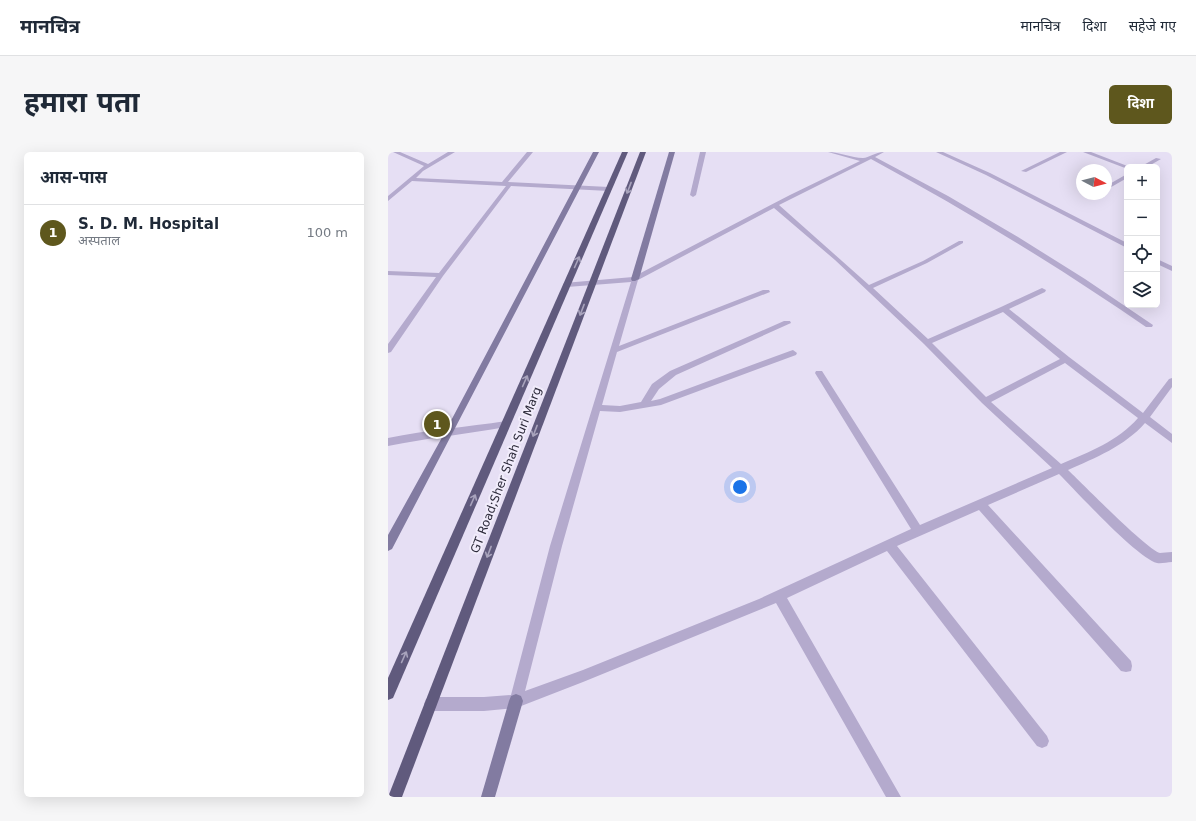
<!DOCTYPE html>
<html lang="hi">
<head>
<meta charset="utf-8">
<style>
  :root { --surface:#fff; --page:#f6f6f7; --text:#1f2937; --muted:#747a83; --line:#e0e1e3; --accent:#5e571d }
  body { margin:0; font-family:"DejaVu Sans","Noto Sans Devanagari",sans-serif; background:var(--page); color:var(--text) }
  .controls { position:absolute; right:12px; top:12px; display:grid; overflow:hidden; border-radius:6px; box-shadow:0 4px 16px #0002 }
  .controls button { width:36px; height:36px; display:grid; place-items:center; padding:0; border:0; border-bottom:1px solid var(--line); background:var(--surface); color:var(--text); font:20px sans-serif }
  .compass { position:absolute; left:688px; top:12px; width:36px; height:36px; border-radius:50%; background:var(--surface); box-shadow:0 4px 16px #0002; rotate:97deg }
  .you { position:absolute; left:352px; top:335px; width:14px; height:14px; margin:-10px; border:3px solid #fff; border-radius:50%; background:#1a73e8; box-shadow:0 0 0 6px #1a73e833 }
  .badge { display:grid; place-items:center; width:26px; height:26px; border-radius:50%; background:var(--accent); color:#fff; font-size:13px; font-weight:700 }
  .pin { position:absolute; translate:-50% -50%; border:2px solid #fff; box-shadow:0 1px 4px #0006 }
  .list { margin:0; padding:0; list-style:none }
  h2 { display:flex; justify-content:space-between; align-items:center; height:52px; margin:0; padding:0 16px; font-size:17px }
  h2 small { font-size:13px; font-weight:400; color:var(--muted) }
  .list li { display:grid; grid-template-columns:26px 1fr auto; gap:12px; align-items:center; box-sizing:border-box; height:56px; padding:0 16px; border-top:1px solid var(--line) }
  .list b { display:block; font-size:15px; white-space:nowrap }
  .list p { margin:0; font-size:13px; white-space:nowrap; color:var(--muted) }
  .list em { font-size:13px; font-style:normal; color:var(--muted) }
  .icon { flex:none; width:22px; height:22px; fill:none; stroke:currentColor; stroke-width:2; stroke-linecap:round; stroke-linejoin:round }
  .map { position:relative; flex:none; width:784px; height:645px; overflow:hidden; border-radius:6px }
  header { display:flex; align-items:center; gap:24px; box-sizing:border-box; height:56px; padding:0 20px; background:var(--surface); border-bottom:1px solid var(--line) }
  header strong { font-size:19px }
  nav { display:flex; gap:22px; margin-inline-start:auto; font-size:14px }
  .intro { display:flex; align-items:center; justify-content:space-between; box-sizing:border-box; height:96px; padding:0 24px }
  h1 { margin:0; font-size:28px }
  .button { padding:10px 18px; border-radius:6px; background:var(--accent); color:#fff; font-size:14px; font-weight:700 }
  main { display:flex; gap:24px; padding:0 24px }
  aside { flex:1; background:var(--surface); border-radius:6px; box-shadow:0 4px 16px #0002 }
  .map>svg:first-child { display:block }
</style>
</head>
<body>
<header>
<strong>मानचित्र</strong>
<nav><a>मानचित्र</a><a>दिशा</a><a>सहेजे गए</a></nav>
</header>
<div class="intro"><h1>हमारा पता</h1><a class="button">दिशा</a></div>
<main>
<aside>
<h2>आस-पास<small></small></h2>
<ul class="list">
<li><span class="badge">1</span><div><b>S. D. M. Hospital</b><p>अस्पताल</p></div><em>100 m</em></li>
</ul>
</aside>
<div class="map">
<svg width="784" height="645" viewBox="0 0 784 645">
  <rect width="100%" height="100%" fill="#e6dff4"/>
  <g fill="none" stroke-linecap="round" stroke-linejoin="round">
    <g fill="#b4aacd" fill-rule="evenodd">
      <path d="M5,0H12L40,12L60,0H67L35,19L28,26L114,30L139,0H145L120,30L221,35L224,37L221,39L123,34L55,124L3,200L0,201V192L48,125L0,123V119L51,121L118,34L24,29L0,49V44L36,14Z"/>
      <path d="M312,0H318L308,43L305,45L302,43Z"/>
      <path d="M440,0C452,0 463,6 475,6C481,6 487,0 496,0L487,5L560,44L630,85L697,127L765,173L764,175H758C668,113 579,59 483,7L391,53L481,133L535,109L571,89H575V91L539,111L485,136L540,187L613,155L654,136L658,138L657,140L621,157L681,205L755,261L781,227L784,226V235L762,265L784,282V291L757,271C737,294 707,306 680,318C694,331 759,398 772,401C775,401 780,400 784,400V410C779,410 773,412 769,411C749,406 688,339 671,322L600,353L743,509L744,514L743,519L738,520L733,519L591,358L509,394L659,584L661,589L659,594L654,596L649,594L499,399L399,446L513,645H498L388,451L195,530L128,556L96,559H43L38,557L36,552L38,547L43,545H96L123,543L162,394L243,130L179,135L175,133L176,131L245,125L402,43L472,9ZM386,56L447,108L536,192L594,251L664,316L532,373L434,219H428L427,221L523,377L371,447L195,518L137,539L174,394L212,259L232,260L273,253L408,203L409,201L405,198L402,199L272,247L263,249L271,237L288,223L403,171L402,169H396L282,219L264,232L253,250L232,254L214,253L229,200L382,140L381,138H375L231,194L250,128ZM615,160L672,207L598,245L544,191ZM677,211L750,266C730,289 701,300 673,312L603,250Z"/>
      <path d="M548,0H555L602,21L739,91V96L598,23Z"/>
      <path d="M672,0H679L638,20L633,19Z"/>
      <path d="M695,0H703L742,15L737,16Z"/>
      <path d="M768,6L773,7L759,15H752Z"/>
      <path d="M739,22V26L718,38V34Z"/>
      <path d="M769,107L784,114V119L769,112Z"/>
      <path d="M118,269L123,272L118,275C79,282 39,286 0,294V286C39,278 79,275 118,269Z"/>
    </g>
    <g fill="#827ba1" fill-rule="evenodd">
      <path d="M205,0H211L4,397L0,399V383L57,280Z"/>
      <path d="M281,0H287L251,127L247,129H244L243,127Z"/>
      <path d="M128,542L133,544L135,549L107,645H93L121,549L123,544Z"/>
    </g>
    <g fill="#605a7d" fill-rule="evenodd">
      <path d="M234,0H240L5,546L0,548V526Z"/>
      <path d="M252,0H258L14,645H0Z"/>
    </g>
  </g>
  <defs><path id="oneway-shaft" d="M-6 0H5M1.5-3L5.5 0L1.5 3" fill="none" stroke-width="1.6" stroke-linecap="round" stroke-linejoin="round"/></defs>
  <g stroke="#a8a3bc">
    <use href="#oneway-shaft" transform="translate(241 36) rotate(111)"/>
    <use href="#oneway-shaft" transform="translate(189 110) rotate(-66)"/>
    <use href="#oneway-shaft" transform="translate(194 158) rotate(111)"/>
    <use href="#oneway-shaft" transform="translate(137 229) rotate(-66)"/>
    <use href="#oneway-shaft" transform="translate(147 279) rotate(111)"/>
    <use href="#oneway-shaft" transform="translate(85 348) rotate(-66)"/>
    <use href="#oneway-shaft" transform="translate(101 400) rotate(111)"/>
    <use href="#oneway-shaft" transform="translate(16 505) rotate(-66)"/>
  </g>
  <g text-anchor="middle" dominant-baseline="central" stroke-width="4" stroke-linejoin="round" paint-order="stroke">
    <g font-size="12" fill="#2c2a3a" stroke="#f1ecfb">
      <text transform="translate(118 318) rotate(-69)">GT Road;Sher Shah Suri Marg</text>
    </g>
  </g>
</svg>
<div class="controls">
<button>+</button>
<button>−</button>
<button><svg class="icon" aria-label="locate" viewBox="0 0 24 24"><circle cx="12" cy="12" r="6"/><path d="M12 2v4M12 18v4M2 12h4M18 12h4"/></svg></button>
<button><svg class="icon" aria-label="layers" viewBox="0 0 24 24"><path d="M12 4l9 5-9 5-9-5zM3 14l9 5 9-5"/></svg></button>
</div>
<svg class="compass" viewBox="-18 -18 36 36"><path d="M0-13l5 13h-10z" fill="#e53935"/><path d="M0 13l5-13h-10z" fill="#747a83"/></svg>
<div class="you"></div>
<div class="pin badge" style="left:49px;top:272px">1</div>
</div>
</main>
</body>
</html>
